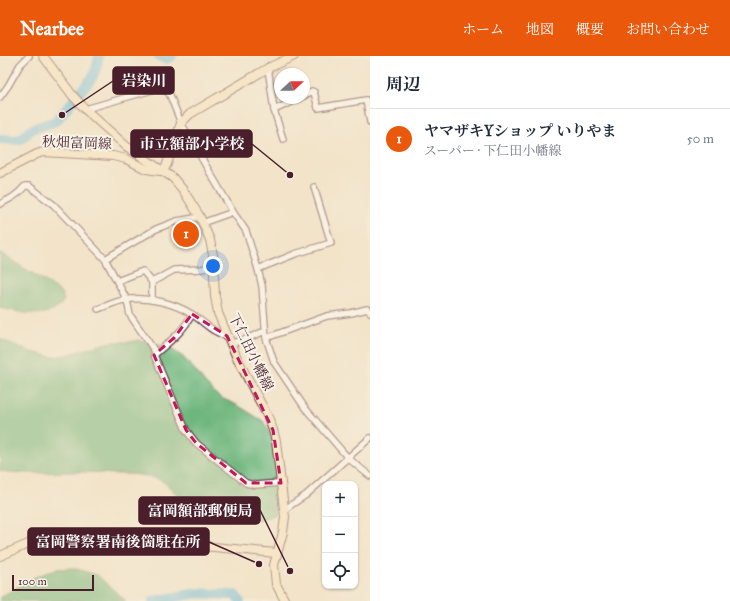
<!DOCTYPE html>
<html lang="ja">
<head>
<meta charset="utf-8">
<style>
  :root { --surface:#fff; --page:#f6f6f7; --text:#1f2937; --muted:#747a83; --line:#e0e1e3; --accent:#ea580c }
  body { margin:0; font-family:"IM FELL Great Primer","Noto Serif JP",serif; background:var(--page); color:var(--text) }
  .controls { position:absolute; right:12px; bottom:12px; display:grid; overflow:hidden; border-radius:8px; box-shadow:0 1px 3px #0004 }
  .controls button { width:36px; height:36px; display:grid; place-items:center; padding:0; border:0; border-bottom:1px solid var(--line); background:var(--surface); color:var(--text); font:20px sans-serif }
  .compass { position:absolute; left:274px; top:12px; width:36px; height:36px; border-radius:50%; background:var(--surface); box-shadow:0 1px 3px #0004; rotate:68deg }
  .scale { position:absolute; left:12px; bottom:10px; width:82px; box-sizing:border-box; padding-left:4px; border:2px solid #4a1f2b; border-top:0; font-size:11px; line-height:14px; white-space:nowrap; color:#4a1f2b; -webkit-text-stroke:3px #f7f3e8; paint-order:stroke }
  .you { position:absolute; left:213px; top:210px; width:14px; height:14px; margin:-10px; border:3px solid #fff; border-radius:50%; background:#1a73e8; box-shadow:0 0 0 6px #1a73e833 }
  .badge { display:grid; place-items:center; width:26px; height:26px; border-radius:50%; background:var(--accent); color:#fff; font-size:13px; font-weight:700 }
  .pin { position:absolute; translate:-50% -50%; border:2px solid #fff; box-shadow:0 1px 4px #0006 }
  .list { margin:0; padding:0; list-style:none }
  h2 { display:flex; justify-content:space-between; align-items:center; height:52px; margin:0; padding:0 16px; font-size:17px }
  h2 small { font-size:13px; font-weight:400; color:var(--muted) }
  .list li { display:grid; grid-template-columns:26px 1fr auto; gap:12px; align-items:center; box-sizing:border-box; height:60px; padding:0 16px; border-top:1px solid var(--line) }
  .list b { display:block; font-size:15px; white-space:nowrap }
  .list p { margin:0; font-size:13px; white-space:nowrap; color:var(--muted) }
  .list em { font-size:13px; font-style:normal; color:var(--muted) }
  .icon { flex:none; width:22px; height:22px; fill:none; stroke:currentColor; stroke-width:2; stroke-linecap:round; stroke-linejoin:round }
  .map { position:relative; flex:none; width:370px; height:545px; overflow:hidden }
  header { display:flex; align-items:center; gap:24px; box-sizing:border-box; height:56px; padding:0 20px; background:var(--accent); color:#fff }
  header strong { font-size:19px }
  nav { display:flex; gap:22px; margin-inline-start:auto; font-size:14px }
  main { display:flex }
  aside { flex:1; background:var(--surface) }
  .map>svg:first-child { display:block }
</style>
</head>
<body>
<header>
<strong>Nearbee</strong>
<nav><a>ホーム</a><a>地図</a><a>概要</a><a>お問い合わせ</a></nav>
</header>
<main>
<div class="map">
<svg width="370" height="545" viewBox="0 0 370 545">
  <rect width="100%" height="100%" fill="#f7f3e8"/>
  <filter id="ink" filterUnits="userSpaceOnUse"><feTurbulence type="fractalNoise" baseFrequency=".025" numOctaves="2"/><feDisplacementMap in="SourceGraphic" scale="8" xChannelSelector="R" yChannelSelector="G"/><feConvolveMatrix kernelMatrix="1 2 1 2 8 2 1 2 1" color-interpolation-filters="sRGB"/></filter>
  <filter id="wash" filterUnits="userSpaceOnUse"><feTurbulence type="fractalNoise" baseFrequency=".012" numOctaves="4" result="noise"/><feDisplacementMap in="SourceGraphic" scale="16" xChannelSelector="R" yChannelSelector="G"/><feGaussianBlur stdDeviation="0.9" result="paint"/><feColorMatrix in="noise" values="0 0 0 0 0 0 0 0 0 0 0 0 0 0 0 0 0 1.4 0 .05"/><feComposite in="paint" operator="in"/></filter>
  <g filter="url(#wash)">
    <rect width="100%" height="100%" fill="#f2e3c9"/>
    <g fill="#6eb67d" stroke="#5c6a54">
      <path d="M0,197L56,232L62,238L64,244C52,266 19,256 0,252Z"/>
      <path d="M0,283L32,296L53,301L66,299L110,286H129L139,284L169,291L183,301L195,314L204,326L219,341L237,349L263,365L272,380L281,419L275,458C250,474 200,453 177,438C171,434 166,426 158,423C143,418 129,418 113,418C103,417 93,416 82,416C55,416 27,419 0,415Z"/>
      <path d="M74,512L97,519L126,545H0V541L2,540L35,521L56,513Z"/>
    </g>
    <g fill="none" stroke-linecap="round" stroke-linejoin="round">
      <g stroke="#63bae0" stroke-width="10">
        <path d="M158,0L166,3L172,0"/>
        <path d="M0,83L14,84L21,83L32,73L56,65L92,22L96,13L99,0"/>
        <path d="M153,545L197,537L235,539L240,545"/>
      </g>
    </g>
  </g>
  <g filter="url(#ink)">
    <g fill="none" stroke-linecap="round" stroke-linejoin="round">
      <defs>
        <g id="street">
          <path d="M269,10L268,12L274,54L283,83"/>
          <path d="M304,40L312,35L314,36L318,52L366,44L370,66"/>
          <path d="M0,41L8,30L20,9L29,0"/>
          <path d="M274,54L300,42"/>
          <path d="M87,55L89,52L152,34H163L169,37L181,67L233,156L246,175L258,213L262,230L266,282L274,306L305,352L348,402L370,420"/>
          <path d="M0,148C10,143 18,139 25,130H29L54,149L105,203L127,244L130,259L156,297"/>
          <path d="M202,167L233,156"/>
          <path d="M105,203L156,173L177,165L200,161"/>
          <path d="M258,213L295,198L331,187L314,131"/>
          <path d="M117,225L143,215L152,226L174,214L202,213L206,212L213,200"/>
          <path d="M152,244V226"/>
          <path d="M98,253C107,250 116,245 125,244C146,240 175,247 193,259C204,266 213,277 227,280"/>
          <path d="M192,258C184,275 168,287 154,299L186,374L196,387L246,427L255,429L281,427"/>
          <path d="M266,282L327,260L351,257L367,253L370,256"/>
          <path d="M230,287L241,285L265,275"/>
          <path d="M285,453L306,439L370,382"/>
        </g>
        <g id="secondary">
          <path d="M43,0L73,40L87,55L126,90L173,122L183,134L200,161L210,184L213,199L215,240L218,257L237,302L268,361L273,374L276,385L285,461L283,476L274,509L276,528L285,545"/>
          <path d="M163,115L167,108L181,67L190,58L268,12L294,0"/>
          <path d="M0,117L37,98L43,96L113,100L126,103L146,113L160,115"/>
          <path d="M0,500L47,480L60,478L140,484L276,497"/>
        </g>
      </defs>
      <use href="#street" stroke="#633c43" stroke-width="8"/>
      <use href="#secondary" stroke="#633c43" stroke-width="10"/>
      <use href="#street" stroke="#fff" stroke-width="5.5"/>
      <use href="#secondary" stroke="#fbe6c4" stroke-width="8"/>
    </g>
  </g>
  <path d="M0 0H370V545H0ZM192,258L227,280L273,374L281,427H246L196,387L186,374L154,299L174,282Z" fill="#f2e3c9" fill-opacity=".55" fill-rule="evenodd"/>
  <path fill="none" stroke="#c2185b" stroke-width="3" stroke-dasharray="8 5" stroke-linejoin="round" d="M192,258L227,280L273,374L281,427H246L196,387L186,374L154,299L174,282Z"/>
  <g text-anchor="middle" dominant-baseline="central" stroke-width="4" stroke-linejoin="round" paint-order="stroke">
    <g font-size="14" fill="#4a1f2b" stroke="#f7f3e8">
      <text transform="translate(77 87) rotate(2)">秋畑富岡線</text>
      <text transform="translate(251 296) rotate(64)">下仁田小幡線</text>
    </g>
  </g>
  <path fill="none" stroke="#4a1f2b" stroke-width="1.5" d="M62 59L113 25M290 119L252 88M290 515L260 454M259 508L209 486"/>
  <g fill="#4a1f2b" stroke="#f7f3e8" stroke-width="1.5">
    <circle cx="62" cy="59" r="4"/>
    <circle cx="290" cy="119" r="4"/>
    <circle cx="290" cy="515" r="4"/>
    <circle cx="259" cy="508" r="4"/>
  </g>
  <g fill="#4a1f2b" stroke="#4a1f2b" stroke-width="1.5">
    <rect x="113" y="11" width="61" height="27" rx="4"/>
    <rect x="131" y="74" width="121" height="27" rx="4"/>
    <rect x="139" y="441" width="121" height="27" rx="4"/>
    <rect x="28" y="472" width="181" height="27" rx="4"/>
  </g>
  <g font-size="15" text-anchor="middle" font-weight="bold" fill="#fff">
    <text x="144" y="30">岩染川</text>
    <text x="192" y="93">市立額部小学校</text>
    <text x="200" y="460">富岡額部郵便局</text>
    <text x="118" y="491">富岡警察署南後箇駐在所</text>
  </g>
</svg>
<div class="controls">
<button>+</button>
<button>−</button>
<button><svg class="icon" aria-label="locate" viewBox="0 0 24 24"><circle cx="12" cy="12" r="6"/><path d="M12 2v4M12 18v4M2 12h4M18 12h4"/></svg></button>
</div>
<svg class="compass" viewBox="-18 -18 36 36"><path d="M0-13l5 13h-10z" fill="#e53935"/><path d="M0 13l5-13h-10z" fill="#747a83"/></svg>
<div class="scale">100 m</div>
<div class="you"></div>
<div class="pin badge" style="left:186px;top:178px">1</div>
</div>
<aside>
<h2>周辺<small></small></h2>
<ul class="list">
<li><span class="badge">1</span><div><b>ヤマザキYショップ いりやま</b><p>スーパー · 下仁田小幡線</p></div><em>50 m</em></li>
</ul>
</aside>
</main>
</body>
</html>
